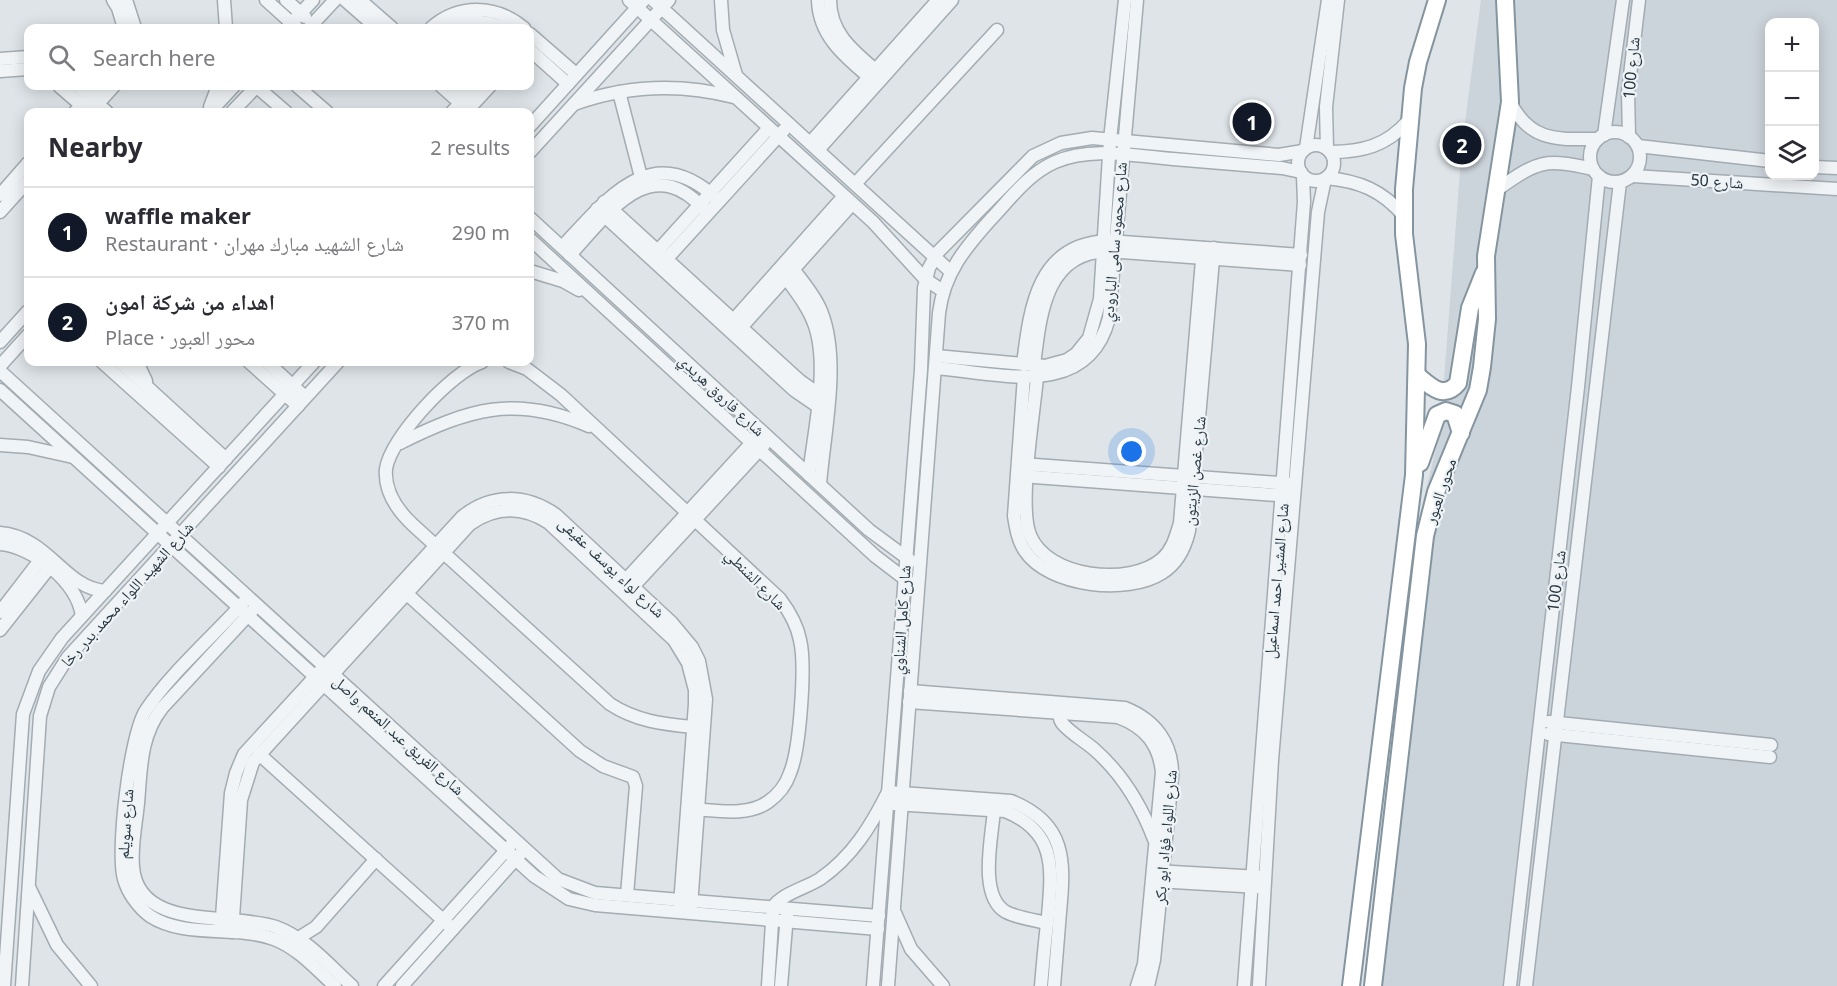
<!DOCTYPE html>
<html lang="en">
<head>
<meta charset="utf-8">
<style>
  :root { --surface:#fff; --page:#f2f2f3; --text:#2b2b33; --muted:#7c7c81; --line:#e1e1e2; --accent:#111827 }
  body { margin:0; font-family:"Noto Sans","Noto Naskh Arabic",sans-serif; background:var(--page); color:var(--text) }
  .controls { position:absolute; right:18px; top:18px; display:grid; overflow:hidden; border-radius:12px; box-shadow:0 3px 15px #0003 }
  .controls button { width:54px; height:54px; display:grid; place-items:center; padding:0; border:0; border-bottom:2px solid var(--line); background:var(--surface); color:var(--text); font:30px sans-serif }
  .you { position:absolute; left:1132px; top:452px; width:21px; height:21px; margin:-15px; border:4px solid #fff; border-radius:50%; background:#1a73e8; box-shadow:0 0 0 9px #1a73e833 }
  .badge { display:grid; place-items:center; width:39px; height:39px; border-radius:50%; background:var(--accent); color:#fff; font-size:20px; font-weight:700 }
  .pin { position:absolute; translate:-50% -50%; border:3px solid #fff; box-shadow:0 2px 6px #0006 }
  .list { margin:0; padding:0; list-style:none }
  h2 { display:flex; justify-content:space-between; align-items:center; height:78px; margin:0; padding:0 24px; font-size:26px }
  h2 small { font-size:20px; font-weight:400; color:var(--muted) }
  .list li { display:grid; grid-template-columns:39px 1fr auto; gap:18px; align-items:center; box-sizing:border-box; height:90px; padding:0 24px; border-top:2px solid var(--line) }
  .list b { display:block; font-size:22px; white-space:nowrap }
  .list p { margin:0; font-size:20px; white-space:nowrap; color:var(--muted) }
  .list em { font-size:20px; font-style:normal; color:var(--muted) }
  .icon { flex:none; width:33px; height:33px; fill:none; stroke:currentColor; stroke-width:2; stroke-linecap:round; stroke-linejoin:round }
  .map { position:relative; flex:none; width:1837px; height:986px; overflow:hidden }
  .search { position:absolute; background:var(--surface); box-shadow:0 3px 15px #0003; left:24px; top:24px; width:510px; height:66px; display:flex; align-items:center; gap:15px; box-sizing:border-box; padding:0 21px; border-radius:12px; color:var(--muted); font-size:22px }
  .panel { position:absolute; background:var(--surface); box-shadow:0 3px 15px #0003; left:24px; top:108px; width:510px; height:258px; border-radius:12px }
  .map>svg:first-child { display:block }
</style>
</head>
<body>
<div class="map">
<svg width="1837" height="986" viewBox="0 0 1837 986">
  <rect width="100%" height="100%" fill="#dee4e8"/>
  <path fill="#ccd4db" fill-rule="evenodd" d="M1481,0H1837V986H1364L1414,539L1440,432L1462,145ZM1770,22H1814V176H1770Z"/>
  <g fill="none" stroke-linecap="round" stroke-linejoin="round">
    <defs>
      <g id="minor">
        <path d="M113,0L118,8L124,28"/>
        <path d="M126,0L135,28"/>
        <path d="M224,0L226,28"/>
        <path d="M266,0L297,28"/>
        <path d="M286,0L305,17"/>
        <path d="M345,0L377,28"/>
        <path d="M360,0L392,28"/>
        <path d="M629,0L873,222L925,279L943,291"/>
        <path d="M653,0L950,271"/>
        <path d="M721,0L723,30L736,75"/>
        <path d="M818,0C819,38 848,59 875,82"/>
        <path d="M830,0C830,35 856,53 880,74"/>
        <path d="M287,28L313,0"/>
        <path d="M309,28L335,0"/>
        <path d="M431,28C458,4 495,4 524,28"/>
        <path d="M449,28C466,19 486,20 503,28"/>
        <path d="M530,34L576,74"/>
        <path d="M530,50L568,84"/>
        <path d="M0,59L28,57"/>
        <path d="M0,71L28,69"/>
        <path d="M59,86L89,112"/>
        <path d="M77,86L107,112"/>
        <path d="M256,86L286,112"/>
        <path d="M297,86L327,112"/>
        <path d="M441,86L468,110"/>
        <path d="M455,86L471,100"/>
        <path d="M619,92L641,177"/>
        <path d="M1510,102C1531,143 1558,139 1598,139"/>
        <path d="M574,104C627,85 680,83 734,97"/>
        <path d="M210,107L218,86"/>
        <path d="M93,109L114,86"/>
        <path d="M75,112L100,86"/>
        <path d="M210,112L234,86"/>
        <path d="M232,112L257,86"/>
        <path d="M452,112L477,86"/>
        <path d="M466,112L490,86"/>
        <path d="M530,126L644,0"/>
        <circle cx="1615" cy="157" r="25"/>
        <path d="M1604,135L1623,0"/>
        <path d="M1629,137L1628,92L1639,0"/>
        <path d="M810,143L938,0"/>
        <circle cx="1316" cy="163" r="18"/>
        <path d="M1638,146L1770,161"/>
        <path d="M1306,148L1328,0"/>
        <path d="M1327,149L1326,107L1338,0"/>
        <path d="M818,150L952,0"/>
        <path d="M530,152L669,0"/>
        <path d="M1330,152C1362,152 1387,146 1409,120"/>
        <path d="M1814,167L1837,168"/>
        <path d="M1633,176L1837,189"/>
        <path d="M1326,178C1359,181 1382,190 1404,216"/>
        <path d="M855,184L997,30"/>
        <path d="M1498,189C1538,161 1544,158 1593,169"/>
        <path d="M0,195L28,163"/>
        <path d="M604,202L800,381L827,400"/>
        <path d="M597,209L794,390L826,412"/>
        <path d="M0,212L28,181"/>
        <path d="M530,218L869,530L911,561"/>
        <path d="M530,239L875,556L909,582"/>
        <path d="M562,247C608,198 653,137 719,201"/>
        <path d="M570,255C608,214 650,150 704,209"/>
        <path d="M653,256L769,128"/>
        <path d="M662,264L784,130"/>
        <path d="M793,269C803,282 815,296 821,311C841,360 824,433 820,484"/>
        <path d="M530,271L563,281L579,290"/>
        <path d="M786,278C797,293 809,308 815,326C829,368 814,431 809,475"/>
        <path d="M729,325L844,196"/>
        <path d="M737,332L852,204"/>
        <path d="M0,342L28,311"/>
        <path d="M936,356L1045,366L1067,360L1076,354L1089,338L1100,299L1110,140L1125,0"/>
        <path d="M102,362L219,467"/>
        <path d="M120,362L226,459"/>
        <path d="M137,362L146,381"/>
        <path d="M249,362L298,406"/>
        <path d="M267,362L305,397"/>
        <path d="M482,362C453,371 390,438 386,469C384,492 397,510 413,525L610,704C636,721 662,724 693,727"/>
        <path d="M509,362L527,369L561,395L780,599C789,611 797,624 800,640C806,665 800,749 790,773C786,785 778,795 768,802C747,817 715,810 691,809"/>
        <path d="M1023,364C1030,308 1037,243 1109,241L1301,255"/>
        <path d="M1034,365C1040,318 1044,252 1108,251L1300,265"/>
        <path d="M0,366L28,335"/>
        <path d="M935,368C998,373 1088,401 1109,318L1137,0"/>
        <path d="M0,371L558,879L595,893L879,916"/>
        <path d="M1024,376L1014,516C1016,528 1018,541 1025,551C1049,587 1128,595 1162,573C1178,563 1185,548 1189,531L1214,248"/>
        <path d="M1037,377C1034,413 1018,505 1030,535C1047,578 1130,587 1162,559C1173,549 1176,536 1180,523L1203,248"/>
        <path d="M0,390L534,876L569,899L595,905L878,929"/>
        <path d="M400,443C469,409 515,394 589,426"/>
        <path d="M0,445L28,447L73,457"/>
        <path d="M1022,464L1292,484"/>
        <path d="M1021,476L1290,496"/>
        <path d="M0,533C49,537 64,588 105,591"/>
        <path d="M0,544C34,547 77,582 82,616"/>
        <path d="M621,585L757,437"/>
        <path d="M629,591L764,445"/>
        <path d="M406,593L580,751L603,766L633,777L636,786L627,895"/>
        <path d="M243,603C214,635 169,675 146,710C130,734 116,852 124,879C128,893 138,907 150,916C185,939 236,925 274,939C298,948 316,969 335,986"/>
        <path d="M252,611L162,708C140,736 141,769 138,803C136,824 131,846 133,867C138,932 233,912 276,927C306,938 329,965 352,986"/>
        <path d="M0,612L44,555"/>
        <path d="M0,630L53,563"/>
        <path d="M910,691L1125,708C1155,720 1173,743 1172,777L1154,960L1148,986"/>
        <path d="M909,702L1118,717C1145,727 1159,744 1162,772L1144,964L1137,986"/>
        <path d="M1060,705C1060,711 1058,718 1062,723C1071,734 1085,741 1095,750C1122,774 1141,805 1154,839"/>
        <path d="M1549,722L1771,745"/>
        <path d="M1548,734L1770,757"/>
        <path d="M259,754L453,929"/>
        <path d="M894,804L1005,811C1057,832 1052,869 1048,916C1045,939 1043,963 1041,986"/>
        <path d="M994,810C992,837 978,896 1006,912C1018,918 1034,920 1047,923"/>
        <path d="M1155,871L1260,877"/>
        <path d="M1156,881L1259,887"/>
        <path d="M30,889L57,945L91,986"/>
        <path d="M895,913L911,949L943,986"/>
        <path d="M221,931L231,793L236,773L244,754L462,517C491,493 526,494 556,515L672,623L692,647L699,661L706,699L691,906"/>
        <path d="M232,932L241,800L253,762L470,524C496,506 523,506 549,523L674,640L688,663L695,690V704L680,905"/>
        <path d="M292,942L316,927L376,859"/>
        <path d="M4,986L23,714L39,671L62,638L314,362"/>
        <path d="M22,986L40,716L49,687L68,657L338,362"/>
        <path d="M384,986L510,846"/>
        <path d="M402,986L521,853"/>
        <path d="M768,986L773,907C783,893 806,888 820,879C852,857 871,826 888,792L1011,801C1066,823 1065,860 1060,912C1058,937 1056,961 1054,986"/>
        <path d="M781,986L787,915"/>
        <path d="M873,986L921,370L924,288L929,268L938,252L1033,156L1061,143L1092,138L1279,155L1303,151"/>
        <path d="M888,986L939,313C944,273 965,248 991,219C1011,198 1028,174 1055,162C1091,146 1135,156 1173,159C1209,162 1246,165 1282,168L1301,172"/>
        <path d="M1244,986L1304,202L1303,176"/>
        <path d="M1259,986L1272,760L1318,212L1325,179"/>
        <path d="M1510,986L1578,387L1599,176"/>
        <path d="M1526,986L1620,182"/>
      </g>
      <g id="highway">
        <path d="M1418,376C1431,387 1444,400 1458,383L1470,308L1484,273"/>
        <path d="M1420,463L1437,415L1446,411L1455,414L1461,433"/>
        <path d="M1351,986L1414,475L1417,344L1404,234V189L1413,88L1418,62L1437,0"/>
        <path d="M1373,986L1425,536L1436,492L1478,390L1482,367L1487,319L1486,256L1510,102L1505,0"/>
      </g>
    </defs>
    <use href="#minor" stroke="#a3acb2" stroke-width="15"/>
    <use href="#highway" stroke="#8595a0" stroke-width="20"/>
    <use href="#minor" stroke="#f1f4f7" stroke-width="12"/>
    <use href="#highway" stroke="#fff" stroke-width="16"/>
  </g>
  <g text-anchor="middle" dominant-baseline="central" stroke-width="4.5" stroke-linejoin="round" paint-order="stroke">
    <g font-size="16" fill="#263540" stroke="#eef3f6">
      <text transform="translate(1631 68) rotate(-85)">شارع 100</text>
      <text transform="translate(1717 181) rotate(4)">شارع 50</text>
      <text transform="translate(1114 242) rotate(-85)">شارع محمود سامى البارودي</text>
      <text transform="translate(722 395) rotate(43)">شارع فاروق هريدي</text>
      <text transform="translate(1194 471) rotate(-84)">شارع غصن الزيتون</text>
      <text transform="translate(1440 491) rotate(-71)">محور العبور</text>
      <text transform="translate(612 567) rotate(43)">شارع لواء يوسف عفيفى</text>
      <text transform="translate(756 579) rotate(45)">شارع الشنطي</text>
      <text transform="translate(1276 581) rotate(-85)">شارع المشير احمد اسماعيل</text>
      <text transform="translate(1556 581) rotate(-83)">شارع 100</text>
      <text transform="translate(127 594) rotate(-48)">شارع الشهيد اللواء محمد بدر رخا</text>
      <text transform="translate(901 620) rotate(-86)">شارع كامل الشناوي</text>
      <text transform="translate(399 735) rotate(42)">شارع الفريق عبد المنعم واصل</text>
      <text transform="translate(125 824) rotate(-86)">شارع سويلم</text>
      <text transform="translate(1165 837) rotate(-85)">شارع اللواء فؤاد ابو بكر</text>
    </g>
  </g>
</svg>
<div class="controls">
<button>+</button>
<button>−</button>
<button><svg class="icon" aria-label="layers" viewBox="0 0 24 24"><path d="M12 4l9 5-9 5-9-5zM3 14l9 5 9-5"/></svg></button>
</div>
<div class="you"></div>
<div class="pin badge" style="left:1252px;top:122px">1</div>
<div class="pin badge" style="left:1462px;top:145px">2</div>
<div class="search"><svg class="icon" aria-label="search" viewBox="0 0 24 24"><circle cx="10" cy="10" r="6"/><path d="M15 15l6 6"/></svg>Search here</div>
<section class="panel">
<h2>Nearby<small>2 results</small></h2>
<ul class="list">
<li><span class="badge">1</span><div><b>waffle maker</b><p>Restaurant · شارع الشهيد مبارك مهران</p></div><em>290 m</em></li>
<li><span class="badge">2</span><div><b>اهداء من شركة امون</b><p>Place · محور العبور</p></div><em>370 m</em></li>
</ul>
</section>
</div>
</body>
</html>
